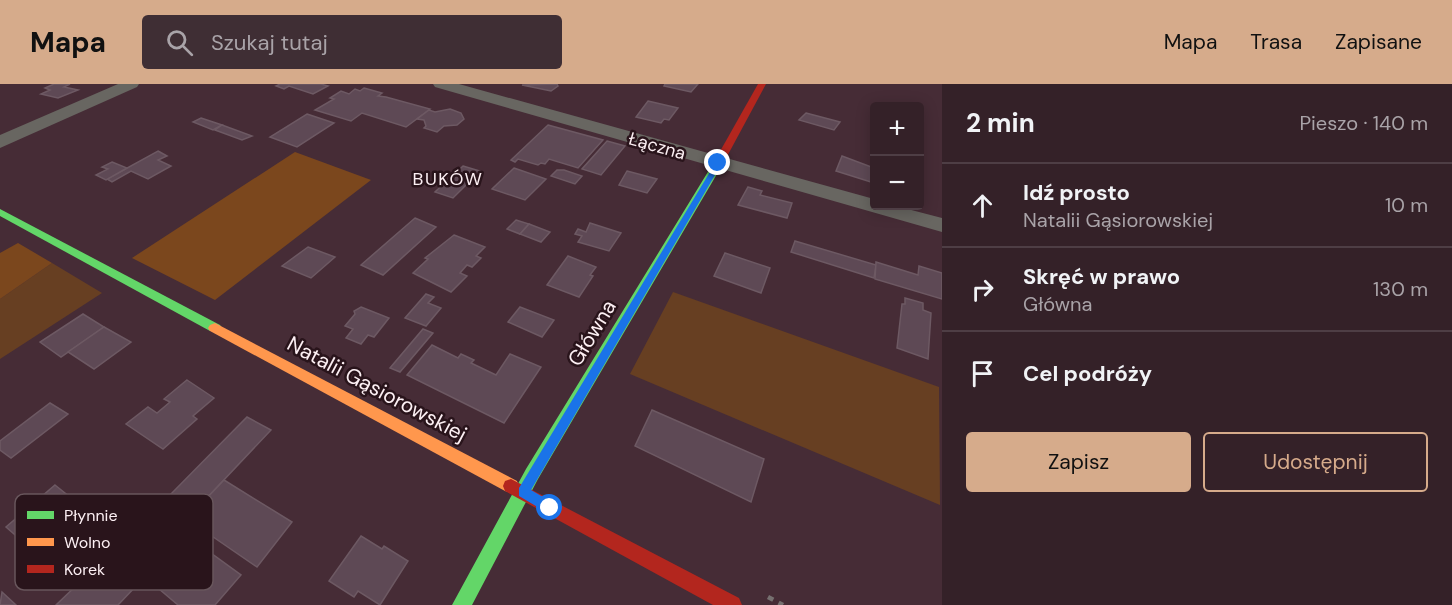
<!DOCTYPE html>
<html lang="pl">
<head>
<meta charset="utf-8">
<style>
  :root { --surface:#342128; --page:#3f2e34; --text:#f1f3f6; --muted:#a9a3a8; --line:#4e3e45; --accent:#d6ab8b }
  body { margin:0; font-family:"DM Sans",sans-serif; background:var(--page); color:var(--text) }
  .controls { position:absolute; right:18px; top:18px; display:grid; overflow:hidden; border-radius:6px; box-shadow:0 3px 15px #0003 }
  .controls button { width:54px; height:54px; display:grid; place-items:center; padding:0; border:0; border-bottom:2px solid var(--line); background:var(--surface); color:var(--text); font:30px sans-serif }
  .stop { position:absolute; width:18px; height:18px; margin:-14px; border:4px solid #1a73e8; border-radius:50%; background:#fff }
  .stop.end { background:#1a73e8; border-color:#fff; box-shadow:0 2px 6px #0008 }
  .list { margin:0; padding:0; list-style:none }
  h2 { display:flex; justify-content:space-between; align-items:center; height:78px; margin:0; padding:0 24px; font-size:26px }
  h2 small { font-size:20px; font-weight:400; color:var(--muted) }
  .list li { display:grid; grid-template-columns:39px 1fr auto; gap:18px; align-items:center; box-sizing:border-box; height:84px; padding:0 24px; border-top:2px solid var(--line) }
  .list b { display:block; font-size:22px; white-space:nowrap }
  .list p { margin:0; font-size:20px; white-space:nowrap; color:var(--muted) }
  .list em { font-size:20px; font-style:normal; color:var(--muted) }
  .actions { display:flex; gap:12px; padding:18px 24px }
  .actions a { flex:1; padding:14px 0; border:2px solid var(--accent); border-radius:6px; text-align:center; font-size:21px; color:var(--accent) }
  .actions .main { background:var(--accent); color:#111 }
  .icon { flex:none; width:33px; height:33px; fill:none; stroke:currentColor; stroke-width:2; stroke-linecap:round; stroke-linejoin:round }
  .map { position:relative; flex:none; width:942px; height:521px; overflow:hidden }
  header { display:flex; align-items:center; gap:36px; box-sizing:border-box; height:84px; padding:0 30px; background:var(--accent); color:#111 }
  header strong { font-size:28px }
  nav { display:flex; gap:33px; margin-inline-start:auto; font-size:21px }
  .search { width:420px; height:54px; background:var(--page); display:flex; align-items:center; gap:15px; box-sizing:border-box; padding:0 21px; border-radius:6px; color:var(--muted); font-size:22px }
  main { display:flex }
  aside { flex:1; background:var(--surface) }
  .map>svg:first-child { display:block }
</style>
</head>
<body>
<header>
<strong>Mapa</strong>
<div class="search"><svg class="icon" aria-label="search" viewBox="0 0 24 24"><circle cx="10" cy="10" r="6"/><path d="M15 15l6 6"/></svg>Szukaj tutaj</div>
<nav><a>Mapa</a><a>Trasa</a><a>Zapisane</a></nav>
</header>
<main>
<div class="map">
<svg width="942" height="521" viewBox="0 0 942 521">
  <rect width="100%" height="100%" fill="#462c36"/>
  <g fill="#673f22">
    <path d="M52,179L102,209L0,275V215Z"/>
    <path d="M673,208L939,303L940,421L630,290Z"/>
  </g>
  <g fill="#7b471d">
    <path d="M295,68L371,96L215,216L132,174Z"/>
    <path d="M18,159L52,179L0,215V169Z"/>
  </g>
  <g fill="#5e4955" stroke="#6d5963" stroke-width="1.5">
    <path d="M54,0H70L64,3L78,6L58,14L41,10L50,6L45,4Z"/>
    <path d="M280,0H321L328,2L313,10L289,2L284,5L276,2Z"/>
    <path d="M557,0L558,2L551,7L522,1Z"/>
    <path d="M665,0H698L691,8L664,2Z"/>
    <path d="M364,4L382,9L378,12L386,13L430,25L406,43L362,29L351,37L315,26L334,15L330,14L341,7L349,10L355,5L360,7Z"/>
    <path d="M648,17L678,24L669,36L664,35L661,39L636,33Z"/>
    <path d="M450,25L461,29L464,35L457,41L444,42L437,48L424,44L426,42L424,36L417,35L429,26L435,28Z"/>
    <path d="M806,29L840,38L834,46L799,36Z"/>
    <path d="M307,30L334,39L297,63L270,53Z"/>
    <path d="M201,34L222,41L213,46L193,38Z"/>
    <path d="M222,41L252,52L242,56L215,46Z"/>
    <path d="M548,41L603,56L578,84L549,75L545,80L541,79L538,81L518,75L515,78L511,76Z"/>
    <path d="M607,57L625,62L601,91L582,85Z"/>
    <path d="M158,67L167,72L158,76L171,82L148,95L131,87L112,98L107,95Z"/>
    <path d="M842,72L874,84L871,98L836,87Z"/>
    <path d="M112,78L127,84L106,96L96,91L108,85L102,83Z"/>
    <path d="M463,82L480,87L453,114L435,108Z"/>
    <path d="M514,84L546,95L525,116L492,105Z"/>
    <path d="M557,86H564L582,92L575,100L551,92Z"/>
    <path d="M627,87L657,95L647,109L619,101Z"/>
    <path d="M748,103L762,107L760,111L792,119L787,134L738,121Z"/>
    <path d="M415,134L436,143L383,191L361,181Z"/>
    <path d="M516,136L529,140L520,150L507,145Z"/>
    <path d="M590,139L621,149L609,167L578,158L582,152L575,150L578,145L586,148Z"/>
    <path d="M529,140L550,148L541,158L520,150Z"/>
    <path d="M454,151L485,163L476,172L481,174L472,183L467,181L460,189L467,192L451,208L413,189L428,175L425,174Z"/>
    <path d="M795,157L876,181L874,194L791,168Z"/>
    <path d="M308,163L335,173L311,194L282,182Z"/>
    <path d="M725,169L770,184L761,209L714,192Z"/>
    <path d="M568,172L596,183L590,191L593,192L579,213L547,201Z"/>
    <path d="M876,178L918,191L919,182L942,189V215L875,195Z"/>
    <path d="M426,210L434,213L428,219L441,224L426,242L405,234Z"/>
    <path d="M905,214L923,219V226L931,229L928,275L897,264L902,220H905Z"/>
    <path d="M361,223L389,234L374,253L368,251L361,260L346,254L353,245L345,242L355,230L354,227Z"/>
    <path d="M520,223L554,236L542,253L508,238Z"/>
    <path d="M83,230L104,243L61,273L40,258Z"/>
    <path d="M104,243L131,258L94,285L68,268Z"/>
    <path d="M423,245L433,249L400,288L390,284Z"/>
    <path d="M432,261L458,274L461,270L474,276L471,279L496,291L510,270L541,283L504,339L407,291Z"/>
    <path d="M187,296L214,314L193,332L197,335L163,365L126,340L148,323L157,329L170,318L164,315Z"/>
    <path d="M50,319L68,330L11,374L0,366V357Z"/>
    <path d="M652,326L764,375L751,418L635,362Z"/>
    <path d="M247,333L271,346L187,435L162,419Z"/>
    <path d="M224,396L292,438L257,483L187,435Z"/>
    <path d="M55,401L80,421L87,414L100,425L44,476L6,443Z"/>
    <path d="M153,427L241,491L215,521H178L139,488L130,497L104,475Z"/>
    <path d="M361,452L382,465L384,462L408,477L380,521L358,507L354,513L329,497Z"/>
    <path d="M104,475L136,502L118,521H56Z"/>
    <path d="M2,508L16,521H0Z"/>
  </g>
  <g fill="none" stroke-linecap="round" stroke-linejoin="round">
    <path stroke="#767070" stroke-width="4.5" stroke-dasharray="6 6" stroke-linecap="butt" d="M768,513L783,521"/>
    <g fill="#686661" fill-rule="evenodd">
      <path d="M118,0H139L137,3L0,64V51Z"/>
      <path d="M433,0H459L874,115V122H896L942,134V148L435,3Z"/>
    </g>
    <g fill="#63d668" fill-rule="evenodd">
      <path d="M719,75L724,78L538,395L472,521H452L526,385L714,78Z"/>
      <path d="M0,125L220,241L222,244L220,247H210L0,132Z"/>
    </g>
    <path fill="#ff974d" fill-rule="evenodd" d="M215,239L517,397L519,402L517,407L511,409L505,407L210,247L208,244L210,241Z"/>
    <g fill="#b3261e" fill-rule="evenodd">
      <path d="M758,0H766L724,78L716,80L714,78Z"/>
      <path d="M511,395L739,514L742,521H713L505,407L503,402L505,397Z"/>
    </g>
  </g>
  <path fill="#1a73e8" d="M716,78L722,79L531,406L555,420V428H546L519,412V404Z"/>
  <g text-anchor="middle" dominant-baseline="central" stroke-width="5" stroke-linejoin="round" paint-order="stroke">
    <g font-size="18" fill="#fceff3" stroke="#29141b">
      <text transform="translate(657 62) rotate(16)">Łączna</text>
    </g>
    <g font-size="18" letter-spacing="1.5" fill="#fceff3" stroke="#29141b">
      <text x="448" y="95">BUKÓW</text>
    </g>
    <g font-size="21" fill="#fceff3" stroke="#29141b">
      <text transform="translate(592 249) rotate(-59)">Główna</text>
      <text transform="translate(377 305) rotate(28)">Natalii Gąsiorowskiej</text>
    </g>
  </g>
  <rect x="15" y="410" width="198" height="96" rx="9" fill="#29141b" stroke="#68565c" stroke-width="1.5"/>
  <rect x="27" y="427" width="27" height="8" fill="#63d668"/>
  <rect x="27" y="454" width="27" height="8" fill="#ff974d"/>
  <rect x="27" y="481" width="27" height="8" fill="#b3261e"/>
  <g font-size="16" fill="#fceff3">
    <text x="64" y="437">Płynnie</text>
    <text x="64" y="464">Wolno</text>
    <text x="64" y="491">Korek</text>
  </g>
</svg>
<div class="controls">
<button>+</button>
<button>−</button>
</div>
<div class="stop" style="left:550px;top:424px"></div>
<div class="stop end" style="left:718px;top:79px"></div>
</div>
<aside>
<h2>2 min<small>Pieszo · 140 m</small></h2>
<ul class="list">
<li><svg class="icon" aria-label="ahead" viewBox="0 0 24 24"><path d="M12 20V5M6 11l6-6 6 6"/></svg><div><b>Idź prosto</b><p>Natalii Gąsiorowskiej</p></div><em>10 m</em></li>
<li><svg class="icon" aria-label="right" viewBox="0 0 24 24"><path d="M7 20v-9h11M14 6l5 5-5 5"/></svg><div><b>Skręć w prawo</b><p>Główna</p></div><em>130 m</em></li>
<li><svg class="icon" aria-label="arrive" viewBox="0 0 24 24"><path d="M6 21V4h12l-3 4 3 4H6"/></svg><div><b>Cel podróży</b></div></li>
</ul>
<div class="actions"><a class="main">Zapisz</a><a>Udostępnij</a></div>
</aside>
</main>
</body>
</html>
